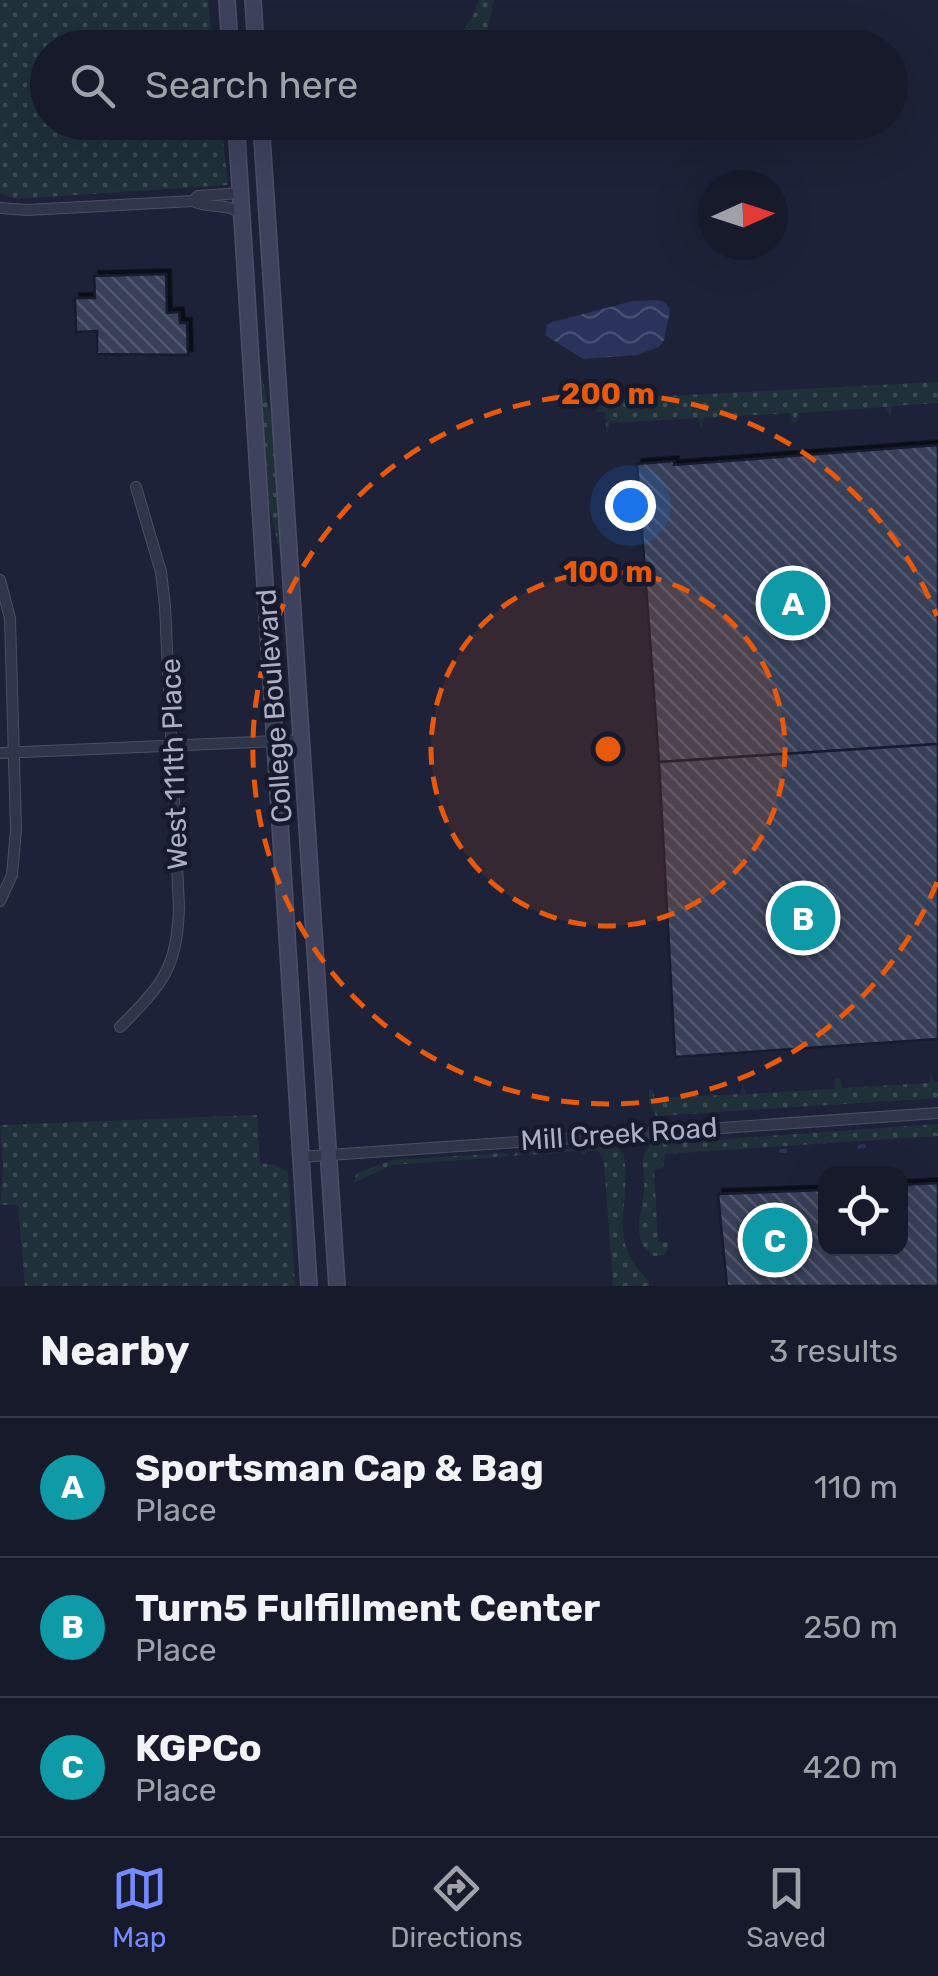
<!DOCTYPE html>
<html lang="en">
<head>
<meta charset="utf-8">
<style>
  :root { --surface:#161a2a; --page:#232736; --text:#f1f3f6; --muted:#9ea1a8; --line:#353847; --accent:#768aff }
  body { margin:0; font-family:Rubik,sans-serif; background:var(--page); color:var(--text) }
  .controls { position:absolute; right:30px; bottom:30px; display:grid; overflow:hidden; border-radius:20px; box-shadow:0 10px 40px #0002 }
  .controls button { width:90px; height:90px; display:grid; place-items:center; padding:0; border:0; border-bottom:2px solid var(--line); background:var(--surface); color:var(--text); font:50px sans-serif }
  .compass { position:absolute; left:698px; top:170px; width:90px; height:90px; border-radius:50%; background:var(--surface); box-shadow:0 10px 40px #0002; rotate:87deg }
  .you { position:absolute; left:630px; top:505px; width:35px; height:35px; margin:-25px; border:8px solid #fff; border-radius:50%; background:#1a73e8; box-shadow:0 0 0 15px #1a73e833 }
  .badge { display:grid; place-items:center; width:65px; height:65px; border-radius:50%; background:var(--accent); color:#fff; font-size:32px; font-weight:700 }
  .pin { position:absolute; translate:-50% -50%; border:5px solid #fff; box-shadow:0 2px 10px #0006 }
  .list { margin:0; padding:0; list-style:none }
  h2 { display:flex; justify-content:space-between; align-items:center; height:130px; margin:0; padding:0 40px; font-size:42px }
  h2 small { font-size:32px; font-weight:400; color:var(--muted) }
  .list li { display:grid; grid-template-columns:65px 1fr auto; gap:30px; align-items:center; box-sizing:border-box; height:140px; padding:0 40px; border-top:2px solid var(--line) }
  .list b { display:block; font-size:38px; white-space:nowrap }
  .list p { margin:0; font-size:32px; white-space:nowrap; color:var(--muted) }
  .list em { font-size:32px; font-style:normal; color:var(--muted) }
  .icon { flex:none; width:55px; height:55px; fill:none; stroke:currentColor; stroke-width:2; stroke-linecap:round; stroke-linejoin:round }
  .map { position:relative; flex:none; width:938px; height:1286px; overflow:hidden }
  .search { position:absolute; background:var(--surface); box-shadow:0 10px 40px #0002; left:30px; right:30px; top:30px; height:110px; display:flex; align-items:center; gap:25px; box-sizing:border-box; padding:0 35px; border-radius:55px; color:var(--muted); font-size:38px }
  .sheet { height:550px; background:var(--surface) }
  nav { display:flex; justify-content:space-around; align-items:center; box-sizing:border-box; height:140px; border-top:2px solid var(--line); background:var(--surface); font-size:28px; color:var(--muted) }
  nav a { display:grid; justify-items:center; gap:5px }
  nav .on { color:var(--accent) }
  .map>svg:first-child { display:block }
</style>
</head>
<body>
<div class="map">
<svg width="938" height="1286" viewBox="0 0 938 1286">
  <defs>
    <pattern id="grass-dots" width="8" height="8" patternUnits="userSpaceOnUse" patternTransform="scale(2.5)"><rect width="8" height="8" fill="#1f3039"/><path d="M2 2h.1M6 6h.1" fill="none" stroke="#3d4b54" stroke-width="1.8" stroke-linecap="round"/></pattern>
    <pattern id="water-waves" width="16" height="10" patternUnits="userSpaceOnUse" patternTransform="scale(2.5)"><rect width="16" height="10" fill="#2a335b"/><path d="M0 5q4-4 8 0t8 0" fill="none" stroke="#464e71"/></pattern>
    <pattern id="building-back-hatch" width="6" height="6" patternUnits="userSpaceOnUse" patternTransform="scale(2.5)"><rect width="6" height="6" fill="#393f59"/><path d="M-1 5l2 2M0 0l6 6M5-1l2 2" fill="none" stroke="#53586f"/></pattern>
    <filter id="shadow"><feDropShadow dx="4.5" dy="-4.5" stdDeviation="0" flood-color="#0009"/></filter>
  </defs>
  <rect width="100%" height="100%" fill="#1d2238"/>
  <g fill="url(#grass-dots)">
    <path d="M0,0H208L213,47L48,48V122L221,123L228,185L15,199L0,193Z"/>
    <path d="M479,0H494L487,31L492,47H452L472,18Z"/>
    <path d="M258,361L274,430L283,565L265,489Z"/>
    <path d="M938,382V403L892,406L890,417L886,407L799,413L797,422H792L791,413L704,418L701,428L698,418L614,423L610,421L607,434L605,412H595L600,403L610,399Z"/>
    <path d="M931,1072L934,1082H938V1098L656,1116L649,1102V1089L653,1090L655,1101H659L660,1098L741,1094L742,1083L746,1094L834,1089L835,1078H840L842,1088L929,1083Z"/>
    <path d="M257,1115L260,1163L276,1165L288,1172L295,1286H25L18,1205H0L3,1167L0,1125Z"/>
    <path d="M938,1124V1136L665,1154L663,1168L654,1169L658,1242H668L669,1249L663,1255L654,1256C629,1240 642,1213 644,1189C645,1172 637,1156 651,1144Z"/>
    <path d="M615,1146L623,1153L625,1163C629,1213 607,1241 649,1281V1286H613L604,1161L599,1151H587L584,1155L579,1151L392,1165L353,1183L357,1173L393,1160L505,1153L513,1156L517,1152Z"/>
  </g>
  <path fill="url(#water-waves)" d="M657,300L666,303L670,310L664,340L659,347L637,355L583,359L545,335L547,325L552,322L633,301Z"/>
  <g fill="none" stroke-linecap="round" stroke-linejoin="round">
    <g stroke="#2a335b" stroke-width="4">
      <path d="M859,1147L864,1146"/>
      <path d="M781,1151H785"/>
    </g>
  </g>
  <g fill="url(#building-back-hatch)" stroke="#191c2f" stroke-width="2.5" filter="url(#shadow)">
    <path d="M166,274L167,313L179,312L180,323H187L188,355L97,354V331L76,332L75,298H95L94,276Z"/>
    <path d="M938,445V744L659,762L637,464L674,461V465Z"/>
    <path d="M938,744V1039L675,1057L659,762Z"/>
    <path d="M938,1183V1286H727L718,1194L826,1190V1248H900V1185Z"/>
  </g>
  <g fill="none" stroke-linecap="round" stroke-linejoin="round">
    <defs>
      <g id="minor">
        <path d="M193,201C210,210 227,201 243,215"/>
        <path d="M0,208L27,210L193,201L198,196L241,193"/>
        <path d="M0,580L10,618L16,830L12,875L0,901"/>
        <path d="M0,753L301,740"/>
        <path d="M120,1027C163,984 177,968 179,907L165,606L161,572L136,487"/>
        <path d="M300,1157L938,1113"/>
      </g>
      <g id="secondary">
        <path d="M227,0L230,48"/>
        <path d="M253,0L256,48"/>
        <path d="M236,122L309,1286"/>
        <path d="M261,122L337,1286"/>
      </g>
    </defs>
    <use href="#minor" stroke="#4c4f64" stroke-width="12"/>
    <use href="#secondary" stroke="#4c4f64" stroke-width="18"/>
    <use href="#minor" stroke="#313548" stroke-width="10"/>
    <use href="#secondary" stroke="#3e425c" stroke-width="15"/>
  </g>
  <circle cx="608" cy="749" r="177" fill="#e8590c" fill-opacity=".12"/>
  <g fill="none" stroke="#e8590c" stroke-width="5" stroke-dasharray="18 12">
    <circle cx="608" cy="749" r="177"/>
    <path d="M937 882A355 355 0 1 1 937 616"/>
  </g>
  <g text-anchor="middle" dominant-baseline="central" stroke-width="9" stroke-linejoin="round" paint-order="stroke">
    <g font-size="28" fill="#abaec6" stroke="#171a2d">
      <text transform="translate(274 706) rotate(-94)">College Boulevard</text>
      <text transform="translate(174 764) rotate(-92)">West 111th Place</text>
      <text transform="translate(619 1134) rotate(-4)">Mill Creek Road</text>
    </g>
  </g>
  <circle cx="608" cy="749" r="15" fill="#e8590c" stroke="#171a2d" stroke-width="5"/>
  <g font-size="30" text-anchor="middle" font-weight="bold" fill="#e8590c" stroke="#171a2d" stroke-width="9" stroke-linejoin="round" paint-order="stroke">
    <text x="608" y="404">200 m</text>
    <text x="608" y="582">100 m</text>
  </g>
</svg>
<div class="controls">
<button><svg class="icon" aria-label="locate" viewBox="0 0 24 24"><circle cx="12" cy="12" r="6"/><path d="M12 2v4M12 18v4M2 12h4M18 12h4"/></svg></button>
</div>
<svg class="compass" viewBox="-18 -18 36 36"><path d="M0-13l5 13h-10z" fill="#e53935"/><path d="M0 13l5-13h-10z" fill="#9ea1a8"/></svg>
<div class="you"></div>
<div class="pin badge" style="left:793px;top:603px;background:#0f9aa8">A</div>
<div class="pin badge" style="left:803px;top:918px;background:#0f9aa8">B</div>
<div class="pin badge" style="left:775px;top:1240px;background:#0f9aa8">C</div>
<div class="search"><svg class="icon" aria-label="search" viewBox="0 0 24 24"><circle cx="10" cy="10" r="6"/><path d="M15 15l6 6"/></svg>Search here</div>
</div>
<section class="sheet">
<h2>Nearby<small>3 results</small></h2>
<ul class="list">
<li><span class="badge" style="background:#0f9aa8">A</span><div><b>Sportsman Cap &amp; Bag</b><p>Place</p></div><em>110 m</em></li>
<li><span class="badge" style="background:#0f9aa8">B</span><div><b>Turn5 Fulfillment Center</b><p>Place</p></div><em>250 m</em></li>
<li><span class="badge" style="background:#0f9aa8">C</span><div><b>KGPCo</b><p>Place</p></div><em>420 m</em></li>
</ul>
</section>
<nav>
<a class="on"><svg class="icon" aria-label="map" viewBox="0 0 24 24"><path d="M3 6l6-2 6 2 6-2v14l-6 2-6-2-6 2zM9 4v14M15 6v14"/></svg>Map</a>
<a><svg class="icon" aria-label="directions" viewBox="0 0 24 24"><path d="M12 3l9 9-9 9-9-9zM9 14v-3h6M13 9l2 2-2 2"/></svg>Directions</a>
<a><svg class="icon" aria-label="saved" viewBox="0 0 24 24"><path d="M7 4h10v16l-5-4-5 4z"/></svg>Saved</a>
</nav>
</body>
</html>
